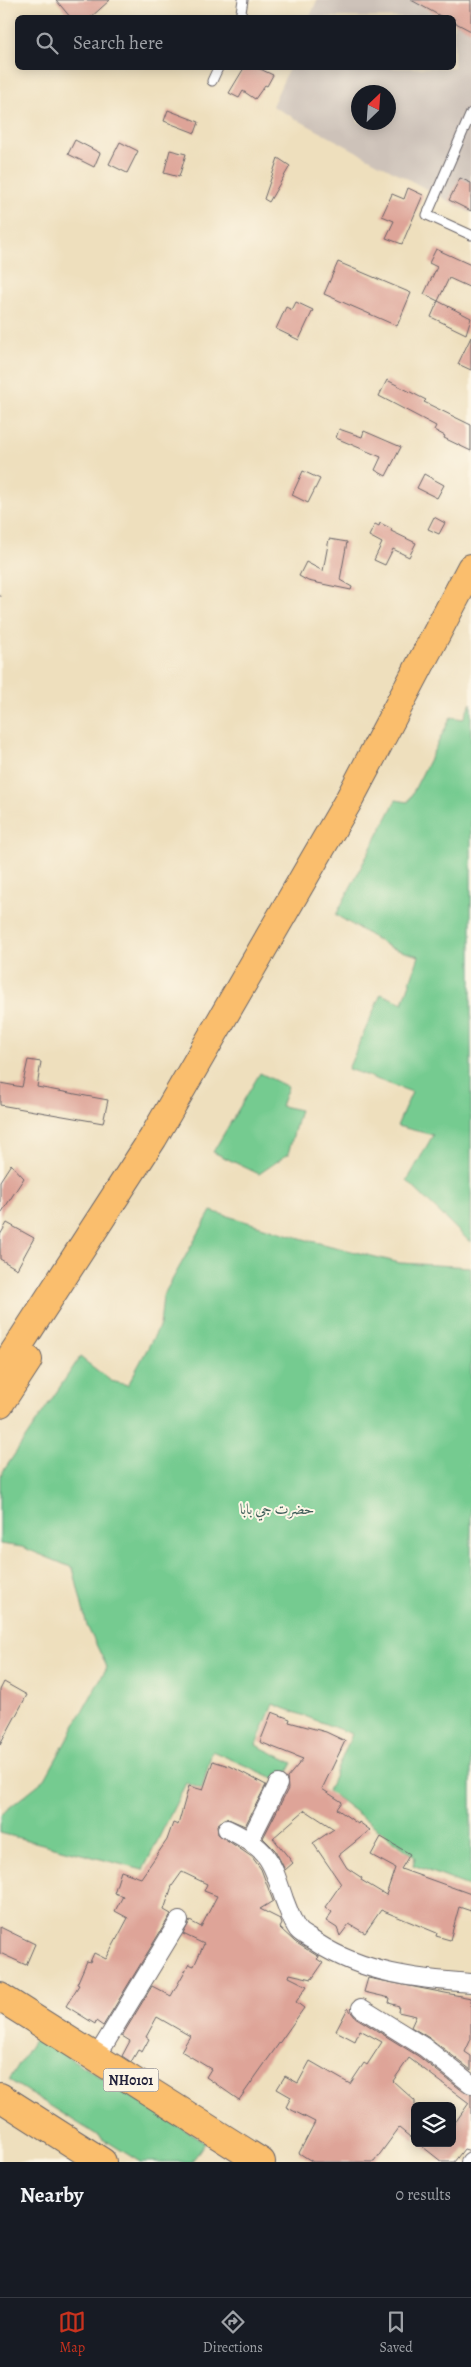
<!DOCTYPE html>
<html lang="en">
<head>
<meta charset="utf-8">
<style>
  :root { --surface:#171b24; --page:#242831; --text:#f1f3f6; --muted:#9ea1a6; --line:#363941; --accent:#c8321e }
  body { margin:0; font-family:Alegreya,Amiri,serif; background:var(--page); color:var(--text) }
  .controls { position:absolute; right:15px; bottom:15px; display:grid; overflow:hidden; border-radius:8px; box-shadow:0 2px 12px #0003 }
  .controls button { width:45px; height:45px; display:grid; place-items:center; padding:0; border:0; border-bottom:1px solid var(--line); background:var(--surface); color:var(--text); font:25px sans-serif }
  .compass { position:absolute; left:351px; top:85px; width:45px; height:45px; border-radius:50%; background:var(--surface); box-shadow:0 2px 12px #0003; rotate:25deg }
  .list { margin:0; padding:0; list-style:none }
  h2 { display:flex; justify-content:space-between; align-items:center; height:65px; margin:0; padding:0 20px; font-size:21px }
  h2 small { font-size:16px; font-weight:400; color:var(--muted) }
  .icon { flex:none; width:28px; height:28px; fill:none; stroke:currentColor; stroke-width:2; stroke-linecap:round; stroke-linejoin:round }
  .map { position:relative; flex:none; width:471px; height:2162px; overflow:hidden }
  .search { position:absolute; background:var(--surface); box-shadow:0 2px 12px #0003; left:15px; right:15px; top:15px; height:55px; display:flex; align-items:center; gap:12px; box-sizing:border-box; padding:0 18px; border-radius:8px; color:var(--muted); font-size:19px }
  .sheet { height:135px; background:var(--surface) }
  nav { display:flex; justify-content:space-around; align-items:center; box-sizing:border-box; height:70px; border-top:1px solid var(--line); background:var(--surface); font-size:14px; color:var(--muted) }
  nav a { display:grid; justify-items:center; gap:2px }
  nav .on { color:var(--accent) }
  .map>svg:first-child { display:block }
</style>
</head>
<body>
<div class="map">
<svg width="471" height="2162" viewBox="0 0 471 2162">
  <rect width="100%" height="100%" fill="#fcf5e5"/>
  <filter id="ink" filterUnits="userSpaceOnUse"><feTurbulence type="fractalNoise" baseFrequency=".02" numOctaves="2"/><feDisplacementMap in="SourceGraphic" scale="10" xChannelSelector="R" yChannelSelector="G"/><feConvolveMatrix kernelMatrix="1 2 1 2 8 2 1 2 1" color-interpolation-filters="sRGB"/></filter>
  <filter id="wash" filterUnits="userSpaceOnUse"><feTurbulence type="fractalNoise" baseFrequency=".0096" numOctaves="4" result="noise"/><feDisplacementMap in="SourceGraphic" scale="20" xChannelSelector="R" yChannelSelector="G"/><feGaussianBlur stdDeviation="1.12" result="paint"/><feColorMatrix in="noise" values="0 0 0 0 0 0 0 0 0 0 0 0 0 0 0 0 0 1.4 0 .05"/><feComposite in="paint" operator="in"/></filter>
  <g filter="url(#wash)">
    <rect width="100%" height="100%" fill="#eedfbd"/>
    <path fill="#cdc2b9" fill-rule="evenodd" d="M317,0H471V213L272,106L289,68H454V18L310,17ZM358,92H388V122H358Z"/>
    <g fill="#75cb90" stroke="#4c7666">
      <path d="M471,703V1243L407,1181L433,1135L397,1126L412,1092L348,1069L381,994L403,1003L419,956L391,948L336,915L396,800L408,802L451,717L463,719Z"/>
      <path d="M260,1073L288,1087L281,1106L300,1110L288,1154L259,1174L213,1152Z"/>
      <path d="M211,1211L307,1240L400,1263L471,1267V1887L413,1865L415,1857L328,1791L352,1734L273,1704L256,1745L293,1763L283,1782L212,1751L202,1789L186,1783L143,1870L0,1833V1815L45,1779L107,1667L87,1626L73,1568L22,1547L0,1544V1476L80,1357L111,1381L128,1385L160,1325L163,1296Z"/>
      <path d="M36,2037L205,2142L192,2162H140L9,2080Z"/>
    </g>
    <g id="blocks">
      <g fill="#dea498">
        <path d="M56,0H110L90,18H71Z"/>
        <path d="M411,0H471V31L454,22V18H444Z"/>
        <path d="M244,68H258L273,75L267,86L265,85L255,99L243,91L239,98L229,93Z"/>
        <path d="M168,110L199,122L195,133L164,121Z"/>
        <path d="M75,140L100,153L94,167L68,154Z"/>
        <path d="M120,142L138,151L127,173L109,164Z"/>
        <path d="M170,150L186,154L179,177L164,173Z"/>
        <path d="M278,158L290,166L269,202L264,199Z"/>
        <path d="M460,178L471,183V211L449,200Z"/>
        <path d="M408,188L423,195L402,244L386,238L394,221L382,216L392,194L404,199Z"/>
        <path d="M436,249L471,265V288L449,278L438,301L424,294L437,267L429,263Z"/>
        <path d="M338,262L411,293L397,326L324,294Z"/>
        <path d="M438,301L471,318L466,334L431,317Z"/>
        <path d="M296,302L313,310L299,340L276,329L286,307L292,310Z"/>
        <path d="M471,337V370L458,364Z"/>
        <path d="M387,380L426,400L424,402L471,425V451L444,438L445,436L434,430L436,426L379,396Z"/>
        <path d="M339,429L362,437L364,431L401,447L386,476L375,470L381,457L336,438Z"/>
        <path d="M303,471L320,479L308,503L292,495Z"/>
        <path d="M424,474L444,485L437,498L417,488Z"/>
        <path d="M434,517L445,523L439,534L428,529Z"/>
        <path d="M380,523L392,529L391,531L416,543L409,557L393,549L385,565L374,560L382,543L369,536L375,524L379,526Z"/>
        <path d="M329,539L347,542L340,580L352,587L351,590L308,581L299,576L306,562L323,571Z"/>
        <path d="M28,1060L41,1062L37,1087L108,1100L103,1123L0,1105V1083L22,1087Z"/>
        <path d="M11,1164L24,1178L0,1215V1181Z"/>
        <path d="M7,1223L34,1238L17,1269L0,1259V1235Z"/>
        <path d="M4,1682L27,1695L0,1745V1690Z"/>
        <path d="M272,1712L290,1719L289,1722L326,1732L345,1741L322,1789L342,1802L337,1809L358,1824L359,1822L370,1830L339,1855L347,1868L362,1878L361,1880L386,1895L395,1868L371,1855L381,1837L410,1854L401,1869L471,1894V1911L459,1907L450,1940L436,1936L437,1933L381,1910L365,1933L349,1924L340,1936L337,1928L326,1921L332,1912L325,1907L341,1884L313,1843L334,1829L305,1810L273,1838L293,1863L285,1870L275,1850L263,1838L288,1789L287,1778L303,1759L260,1742Z"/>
        <path d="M213,1761L232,1767L266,1785L245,1826L226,1818L217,1825L218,1834L252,1857L261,1869L273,1901L260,1909L280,1919L282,1924L280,1928L295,1942L319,1957L317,1959L323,1963L312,1979L290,1974L289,1977L307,1986L296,2002L304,2008L239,2100L206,2077L211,2069L181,2051L190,2036L157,2017L146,2037L149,2039L142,2052L138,2050L131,2062L122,2056L130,2041L122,2036L152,1986L171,1996L189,1964L194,1966L204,1944L183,1934L190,1921L201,1927L217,1896L204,1891L207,1884L182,1872L172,1886L164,1910L171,1914L103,2026L96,2021L95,2024L66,2006L79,1985L77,1984L87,1961L90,1962L94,1953L106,1959L128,1918L115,1911L123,1896L114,1893L121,1871L141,1878L167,1840L173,1823L178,1825L189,1786L203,1790Z"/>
        <path d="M0,1927L35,1944L26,1965L0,1953Z"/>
        <path d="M368,1978L471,1998V2039L465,2052L471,2056V2070L431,2039L411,2027L416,2016L398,2012L399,2006L389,2003L390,1998L364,1992Z"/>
        <path d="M348,2008L355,2017L418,2056L464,2092L471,2094V2151L464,2149L454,2162H442L418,2143H452V2127L469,2103L409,2058L393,2081L415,2101V2141L399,2128L374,2162H313L299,2153L315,2122L286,2107L291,2097L277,2089L285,2076L298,2083L310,2061L350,2084L364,2063L367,2065L382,2042L360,2030L355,2041L336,2031Z"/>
      </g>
    </g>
  </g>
  <g filter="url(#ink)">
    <use href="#blocks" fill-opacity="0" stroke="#696468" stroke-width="1"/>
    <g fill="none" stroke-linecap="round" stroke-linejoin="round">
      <defs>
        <g id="service">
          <path d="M240,18L243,0"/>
          <path d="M212,81L218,68"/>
          <path d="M471,113L427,215L471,235"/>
        </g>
        <g id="minor">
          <path d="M227,1829C268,1849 270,1857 284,1899C288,1909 292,1922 298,1930C302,1935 312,1939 317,1943C363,1973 417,1979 471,1983"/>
          <path d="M250,1840L278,1784"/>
          <path d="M361,2008L424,2047L471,2084"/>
          <path d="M96,2058L179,1921"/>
          <path d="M470,2162L471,2161"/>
        </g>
        <g id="primary">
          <path d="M0,1374L153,1138L350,798L471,568"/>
          <path d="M0,1403L28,1360"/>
        </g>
        <g id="trunk">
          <path d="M0,1997L261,2162"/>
          <path d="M0,2097L102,2162"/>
        </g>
      </defs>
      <use href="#service" stroke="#696468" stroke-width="11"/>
      <use href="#minor" stroke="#696468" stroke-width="20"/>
      <use href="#primary" stroke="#696468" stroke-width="30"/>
      <use href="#trunk" stroke="#696468" stroke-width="30"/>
      <path stroke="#696468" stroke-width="2.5" stroke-dasharray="1 4" stroke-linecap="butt" d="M0,596L1,595"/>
      <use href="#service" stroke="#fff" stroke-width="9"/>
      <use href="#minor" stroke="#fff" stroke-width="18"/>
      <use href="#primary" stroke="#fabe6d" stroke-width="28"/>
      <use href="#trunk" stroke="#fabe6d" stroke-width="28"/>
    </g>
  </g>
  <g text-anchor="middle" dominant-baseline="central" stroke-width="4" stroke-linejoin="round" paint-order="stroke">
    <rect fill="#fcf5e5" stroke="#63616e" stroke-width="1" x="103.5" y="2068.5" width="55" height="23" rx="4"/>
    <g font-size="14" font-weight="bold" fill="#22223b">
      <text x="131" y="2080">NH0101</text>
    </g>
    <g font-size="15" fill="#3f5d59" stroke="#fcf5e5">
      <text x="277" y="1509">حضرت جي بابا</text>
    </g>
  </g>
</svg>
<div class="controls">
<button><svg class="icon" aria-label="layers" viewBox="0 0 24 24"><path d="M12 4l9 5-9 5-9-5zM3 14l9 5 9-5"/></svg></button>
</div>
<svg class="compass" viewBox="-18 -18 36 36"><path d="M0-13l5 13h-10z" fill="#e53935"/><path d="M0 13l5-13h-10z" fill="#9ea1a6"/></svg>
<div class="search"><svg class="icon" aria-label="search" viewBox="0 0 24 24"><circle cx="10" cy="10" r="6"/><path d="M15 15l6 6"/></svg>Search here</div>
</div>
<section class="sheet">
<h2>Nearby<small>0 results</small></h2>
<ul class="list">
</ul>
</section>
<nav>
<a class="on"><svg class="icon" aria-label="map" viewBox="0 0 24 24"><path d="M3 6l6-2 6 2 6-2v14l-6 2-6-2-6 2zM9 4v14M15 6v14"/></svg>Map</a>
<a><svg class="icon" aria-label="directions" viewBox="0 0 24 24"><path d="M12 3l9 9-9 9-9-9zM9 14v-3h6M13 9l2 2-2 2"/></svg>Directions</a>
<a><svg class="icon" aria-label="saved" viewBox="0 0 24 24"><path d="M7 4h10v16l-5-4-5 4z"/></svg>Saved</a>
</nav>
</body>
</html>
